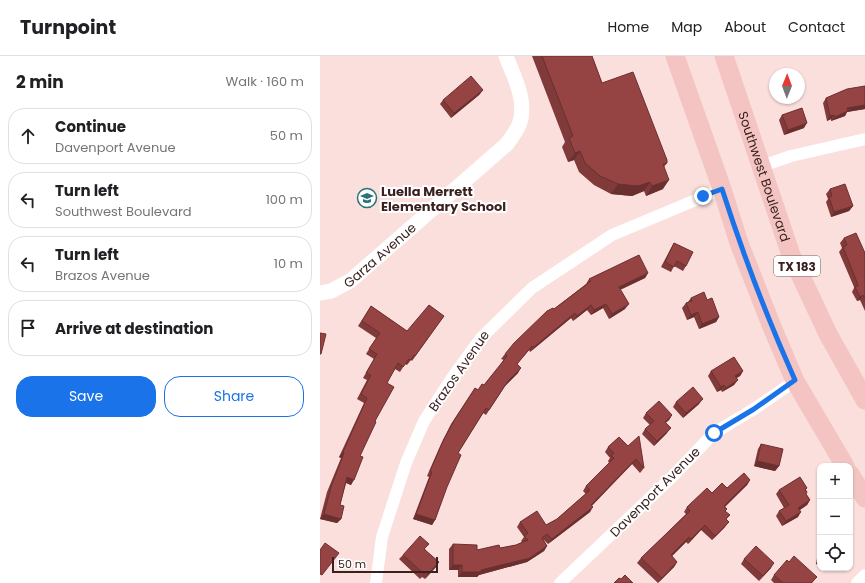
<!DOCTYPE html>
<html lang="en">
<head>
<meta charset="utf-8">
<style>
  :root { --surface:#fff; --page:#f2f2f2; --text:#202124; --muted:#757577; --line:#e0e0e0; --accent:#1a73e8 }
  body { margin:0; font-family:Poppins,sans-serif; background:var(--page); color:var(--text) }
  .controls { position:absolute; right:12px; bottom:12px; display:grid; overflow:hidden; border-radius:8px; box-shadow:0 1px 3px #0004 }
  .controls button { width:36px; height:36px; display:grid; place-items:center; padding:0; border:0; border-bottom:1px solid var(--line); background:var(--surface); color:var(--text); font:20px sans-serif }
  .compass { position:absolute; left:449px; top:12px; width:36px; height:36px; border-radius:50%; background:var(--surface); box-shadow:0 1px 3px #0004; rotate:1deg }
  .scale { position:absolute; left:12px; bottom:10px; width:106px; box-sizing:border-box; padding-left:4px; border:2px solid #3a2120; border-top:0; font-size:11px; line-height:14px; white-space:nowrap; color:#3a2120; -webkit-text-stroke:3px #fff; paint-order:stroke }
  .stop { position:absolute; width:12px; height:12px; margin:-9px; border:3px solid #1a73e8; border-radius:50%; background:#fff }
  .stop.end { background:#1a73e8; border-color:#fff; box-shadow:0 1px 4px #0008 }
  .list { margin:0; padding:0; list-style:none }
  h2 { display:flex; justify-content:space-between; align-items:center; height:52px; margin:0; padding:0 16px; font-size:17px }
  h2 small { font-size:13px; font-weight:400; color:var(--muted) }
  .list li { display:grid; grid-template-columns:26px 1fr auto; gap:12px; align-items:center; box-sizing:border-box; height:56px; margin:0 8px 8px; padding:0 8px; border:1px solid var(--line); border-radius:16px }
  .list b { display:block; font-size:15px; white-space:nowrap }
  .list p { margin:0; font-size:13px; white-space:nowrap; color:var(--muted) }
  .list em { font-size:13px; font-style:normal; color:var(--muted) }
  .actions { display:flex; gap:8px; padding:12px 16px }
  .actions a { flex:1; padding:9px 0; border:1px solid var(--accent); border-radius:16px; text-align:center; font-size:14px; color:var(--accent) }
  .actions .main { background:var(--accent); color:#fff }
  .icon { flex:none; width:22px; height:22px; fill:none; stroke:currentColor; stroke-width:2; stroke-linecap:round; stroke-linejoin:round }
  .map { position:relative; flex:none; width:545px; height:527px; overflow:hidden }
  header { display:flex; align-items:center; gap:24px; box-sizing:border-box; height:56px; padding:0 20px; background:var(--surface); border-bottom:1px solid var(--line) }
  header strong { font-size:19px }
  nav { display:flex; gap:22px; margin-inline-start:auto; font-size:14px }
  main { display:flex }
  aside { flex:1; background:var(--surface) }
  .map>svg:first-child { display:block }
</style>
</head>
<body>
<header>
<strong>Turnpoint</strong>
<nav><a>Home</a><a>Map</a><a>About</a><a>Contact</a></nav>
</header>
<main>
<aside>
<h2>2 min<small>Walk · 160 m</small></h2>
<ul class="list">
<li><svg class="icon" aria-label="ahead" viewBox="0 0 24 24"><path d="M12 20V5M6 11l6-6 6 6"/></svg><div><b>Continue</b><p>Davenport Avenue</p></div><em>50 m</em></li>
<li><svg class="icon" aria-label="left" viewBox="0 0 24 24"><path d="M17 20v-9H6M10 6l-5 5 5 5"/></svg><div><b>Turn left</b><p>Southwest Boulevard</p></div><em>100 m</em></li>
<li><svg class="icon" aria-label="left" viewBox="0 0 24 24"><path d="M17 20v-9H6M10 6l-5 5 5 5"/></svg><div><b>Turn left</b><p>Brazos Avenue</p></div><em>10 m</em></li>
<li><svg class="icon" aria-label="arrive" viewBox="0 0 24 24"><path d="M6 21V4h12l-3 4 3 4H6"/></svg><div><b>Arrive at destination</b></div></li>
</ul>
<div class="actions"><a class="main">Save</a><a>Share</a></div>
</aside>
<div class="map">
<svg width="545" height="527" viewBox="0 0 545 527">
  <rect width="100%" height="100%" fill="#fadfdc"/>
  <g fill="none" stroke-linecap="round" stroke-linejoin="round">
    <g stroke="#fff" stroke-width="12">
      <path d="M442,110L471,100L545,83"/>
      <path d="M56,527L62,481L86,407L104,365L134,319L161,282L212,232L292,179L402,133"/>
      <path d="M240,527L353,420L394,377L434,353L475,325"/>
      <path d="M537,527L545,519"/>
    </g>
    <path stroke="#fff" stroke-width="15" id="s1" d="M0,237L11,235L30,225L187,88C191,82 196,76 199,69C208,46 194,21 186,0"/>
    <g stroke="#f3c4c1" stroke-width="19">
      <path d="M355,0L402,133L419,187L452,271L475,325L525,410"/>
      <path id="s2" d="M404,0L471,199L508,278L545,344"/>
      <path d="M530,418L545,442"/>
    </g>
  </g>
  <g fill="#813a3a">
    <path d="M212,0H272L282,27L347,107L344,111L343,133L326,140L324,135L312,140L291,138L274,129L259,116L254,104L248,106L242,91L245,86Z"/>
    <path d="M545,30V53L527,56L525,60L511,65V63L507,65L503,47L506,42Z"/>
    <path d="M163,34L159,39L131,62L120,48L123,44Z"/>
    <path d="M462,59L484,72L464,79L459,64Z"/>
    <path d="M510,133L533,150L529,155L511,161L506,146L508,143L506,138Z"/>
    <path d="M524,182L545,197V255L540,244L537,245L532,236L534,232V231L519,196L522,192L520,187Z"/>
    <path d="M354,187L366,210L363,215L354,210L351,216L341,211L351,192Z"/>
    <path d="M328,217L325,222L300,234L305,253L289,263L283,252L271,259L267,254L253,265L251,262L210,296L209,294L197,308L198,317L185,330L166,359L163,357L138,397L115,464L112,469L93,463L109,421L107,420L121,388L131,368L155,332L158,334L164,329L180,310L184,304L181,303L185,298L234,253L266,228L269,223Z"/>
    <path d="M371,242L387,244L399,261L396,266L379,273L374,261L367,264L362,252L366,247L368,246Z"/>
    <path d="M51,250L87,275L124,260L92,305L91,304L87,309L85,308L80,316L75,313L67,327L55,365L40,400L31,429L26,427L20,449L21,463L17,467L0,463L7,436L21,402L19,401L44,347L37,343L47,324L43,322L54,303L46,298L56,282L38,270Z"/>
    <path d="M391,315H423L420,320L416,322L414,329L402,336L401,334L397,336L388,320Z"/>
    <path d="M356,346L379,348L363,362L353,351Z"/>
    <path d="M326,357L352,359L349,364L345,367L347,377L334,390L322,378L325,373L330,369L323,362Z"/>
    <path d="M299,381L324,412L320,417L312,408L272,449L270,456L228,488L223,483L227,490L224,495L207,506L159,519L157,521H138V514H129V493L133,488L157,494L180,492L196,489L202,486L201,485L204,481L197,471L200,466L226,469L237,463L266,438L263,435L266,430L289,407L288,405L290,402L285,396L288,391Z"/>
    <path d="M441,388L459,410L455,415L434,410L438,393Z"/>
    <path d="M430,424L427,429L405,451L406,464L405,471L392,484L381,474L368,488L366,486L352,500L357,506L354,511L338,527L317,507L321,502L366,458L364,456L367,451L407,432Z"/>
    <path d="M487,432L486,433V438L490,444L487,449L480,454L478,461L462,470L456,460L459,455L464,452L456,438L459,434Z"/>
    <path d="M500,486V509L496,508Z"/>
    <path d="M105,493L116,511L105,523L102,521L100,523L79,503L83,499Z"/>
    <path d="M424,503L451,512L439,525L421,508Z"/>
    <path d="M469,506L497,521L492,527H454L451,524L454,519Z"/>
  </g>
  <g fill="#69302f">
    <path d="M163,34L159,39L131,62L134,57Z"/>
    <path d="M545,49V53L527,56L525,60L511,65L515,61L527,52Z"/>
    <path d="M514,59L511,63L507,65L510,60Z"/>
    <path d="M487,67L484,72L464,79L468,74Z"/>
    <path d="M260,95L254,104L248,106L255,97Z"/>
    <path d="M349,124L343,133L326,140L332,130Z"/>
    <path d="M330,126L324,135L312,140L291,138L298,128Z"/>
    <path d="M533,150L529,155L511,161L514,156Z"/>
    <path d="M328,217L325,222L295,236L299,231Z"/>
    <path d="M543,239L540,244L537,245L540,241Z"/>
    <path d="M286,248L283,252L271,259L274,254Z"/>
    <path d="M309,248L305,253L289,263L292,258Z"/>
    <path d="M271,249L267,254L253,265L257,260Z"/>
    <path d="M378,256L374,261L367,264L371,259Z"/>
    <path d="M255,257L251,262L210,296L214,291Z"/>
    <path d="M399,261L396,266L379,273L382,268Z"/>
    <path d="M201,312L198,317L185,330L188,325Z"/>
    <path d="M423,315L420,320L412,325L415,320Z"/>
    <path d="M418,324L414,329L402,336L406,332Z"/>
    <path d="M404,329L401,334L397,336L401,331Z"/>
    <path d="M383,343L379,348L363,362L366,357Z"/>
    <path d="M352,359L349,364L341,371L345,366Z"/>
    <path d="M351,372L347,377L334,390L337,385Z"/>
    <path d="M23,396L24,397L21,402L19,401Z"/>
    <path d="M316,403L312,408L268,454L271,449Z"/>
    <path d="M437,405L459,410L455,415L434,410Z"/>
    <path d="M27,421L34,424L31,429L24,426Z"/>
    <path d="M430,424L427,429L400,455L404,450Z"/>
    <path d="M490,444L487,449L475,457L478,452Z"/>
    <path d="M273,451L270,456L228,488L232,483Z"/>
    <path d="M481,456L478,461L462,470L466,465Z"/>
    <path d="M4,458L21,463L17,467L0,463Z"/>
    <path d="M96,458L115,464L112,469L93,463Z"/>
    <path d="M409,466L405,471L392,484L395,480Z"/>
    <path d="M385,469L381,474L368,488L371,483Z"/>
    <path d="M369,481L366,486L348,504L351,499Z"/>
    <path d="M227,490L224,495L207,506L159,519L157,521H138L142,516L161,514Z"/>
    <path d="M499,503H500V509L496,508Z"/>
    <path d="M119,506L116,511L105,523L108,518Z"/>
    <path d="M357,506L354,511L338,527L342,522Z"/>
    <path d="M454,507L451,512L439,525L443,520Z"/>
    <path d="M133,509H142L138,514H129Z"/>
  </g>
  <g fill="#964443" stroke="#69302f">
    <path d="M222,0H272L282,27L313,16L347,104V107L343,108L349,124L332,130L330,126L318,130L298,128L280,120L265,107L260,95L255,97L249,82L253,80Z"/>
    <path d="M151,20L163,34L134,57L123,44Z"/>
    <path d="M545,30V49L527,52L528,55L515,61L514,59L510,60L506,42L527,33Z"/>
    <path d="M482,52L487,67L468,74L462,59Z"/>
    <path d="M525,128L533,150L514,156L509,141L512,140L510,133Z"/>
    <path d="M536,177L545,197V243L543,239L540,241L535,231L538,230L537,226L523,191L527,189L524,182Z"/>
    <path d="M354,187L373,196L366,210L357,205L354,211L345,206Z"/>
    <path d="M319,199L328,217L299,231L309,248L292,258L286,248L274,254L271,249L257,260L255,257L214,291L212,290L197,308L201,312L188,325L169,354L166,352L138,397L141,399L127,431L115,464L96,458L112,416L110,415L124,383L135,363L155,332L158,334L162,328L164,329L180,309L187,300L185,298L194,287L227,255L233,252L234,253L271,225L269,223Z"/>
    <path d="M384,236L387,244L392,242L399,261L382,268L378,256L371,259L366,247L372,245L371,242Z"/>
    <path d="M109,249L124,260L95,300L94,299L91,304L89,303L83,311L78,307L67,327L74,331L55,365L56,366L40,400L43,401L34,424L27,421L20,449L24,450L21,463L4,458L11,431L24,397L23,396L47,342L41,338L51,319L46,317L57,298L49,293L60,277L42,265L51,250L87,275Z"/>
    <path d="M0,277L6,278L1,298H0Z"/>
    <path d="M414,301L423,315L415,320L418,324L406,332L404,329L401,331L391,315Z"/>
    <path d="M373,331L383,343L366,357L356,346Z"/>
    <path d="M339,345L352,359L345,366L351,372L337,385L325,373L334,365L326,357Z"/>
    <path d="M319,380L324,412L316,403L271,449L273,451L232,483L227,478L222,482L227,490L210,502L161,514V516H142V509H133V488L157,489V494L179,489L180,492L196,489L208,484L204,480L208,477L200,466L217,455L226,469L237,463L270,434L266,430L294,402L291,400L294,397L288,391L299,381L308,390Z"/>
    <path d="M441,388L463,393L459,410L437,405Z"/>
    <path d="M424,417L430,424L404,450L407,453L405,455L410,459L406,463L409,466L395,480L385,469L371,483L369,481L351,499L357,506L342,522L321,502L370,455L367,451L387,432L392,437L402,427L407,432Z"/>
    <path d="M480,421L487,432L485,433L487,436L486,438L490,444L478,452L481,456L466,465L459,455L469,449L459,434Z"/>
    <path d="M100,480L109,488L104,493L119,506L108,518L106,516L104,518L83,499Z"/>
    <path d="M5,487L19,497L2,519L0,518V494Z"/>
    <path d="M436,490L454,507L443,520L424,503Z"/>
    <path d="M474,500L497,521L491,527H463L454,519L467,504L469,506Z"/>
    <path d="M305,519L313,527H294L299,522L301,523Z"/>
  </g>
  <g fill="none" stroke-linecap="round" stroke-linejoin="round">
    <path stroke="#1a73e8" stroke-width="5" d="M383,140L402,133C423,198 447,262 475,324L434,353L394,377"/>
  </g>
  <defs>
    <symbol id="school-ring" viewBox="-11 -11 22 22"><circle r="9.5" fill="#fff" stroke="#287278" stroke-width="1.5"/><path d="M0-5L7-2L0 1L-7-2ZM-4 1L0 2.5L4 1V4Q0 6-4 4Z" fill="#287278"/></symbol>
  </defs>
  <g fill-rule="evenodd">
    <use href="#school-ring" x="36" y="131" width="22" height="22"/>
  </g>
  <g text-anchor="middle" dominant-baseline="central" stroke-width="4" stroke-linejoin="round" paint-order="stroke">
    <rect fill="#fff" stroke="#756463" stroke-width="1" x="454" y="200" width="46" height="20" rx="3"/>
    <g font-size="12" font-weight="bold" fill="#3a2120">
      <text x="477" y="210">TX 183</text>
    </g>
    <g font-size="13" fill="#3a2120" stroke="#fff">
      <text stroke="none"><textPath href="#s2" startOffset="127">Southwest Boulevard</textPath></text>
      <text stroke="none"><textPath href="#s1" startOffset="72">Garza Avenue</textPath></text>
      <text transform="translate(139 315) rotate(-55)">Brazos Avenue</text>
      <text transform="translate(335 436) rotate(-45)">Davenport Avenue</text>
    </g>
    <g font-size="13" font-weight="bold" fill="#3a2120" stroke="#fff" text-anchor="start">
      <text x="61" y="135">Luella Merrett<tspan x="61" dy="15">Elementary School</tspan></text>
    </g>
  </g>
</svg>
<div class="controls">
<button>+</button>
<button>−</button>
<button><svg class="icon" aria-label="locate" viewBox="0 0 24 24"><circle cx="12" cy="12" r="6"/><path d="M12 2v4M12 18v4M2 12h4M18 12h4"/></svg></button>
</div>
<svg class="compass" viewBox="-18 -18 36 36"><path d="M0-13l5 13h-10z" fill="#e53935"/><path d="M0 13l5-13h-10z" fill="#757577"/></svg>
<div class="scale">50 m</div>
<div class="stop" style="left:394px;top:377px"></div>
<div class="stop end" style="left:383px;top:140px"></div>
</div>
</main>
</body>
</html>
